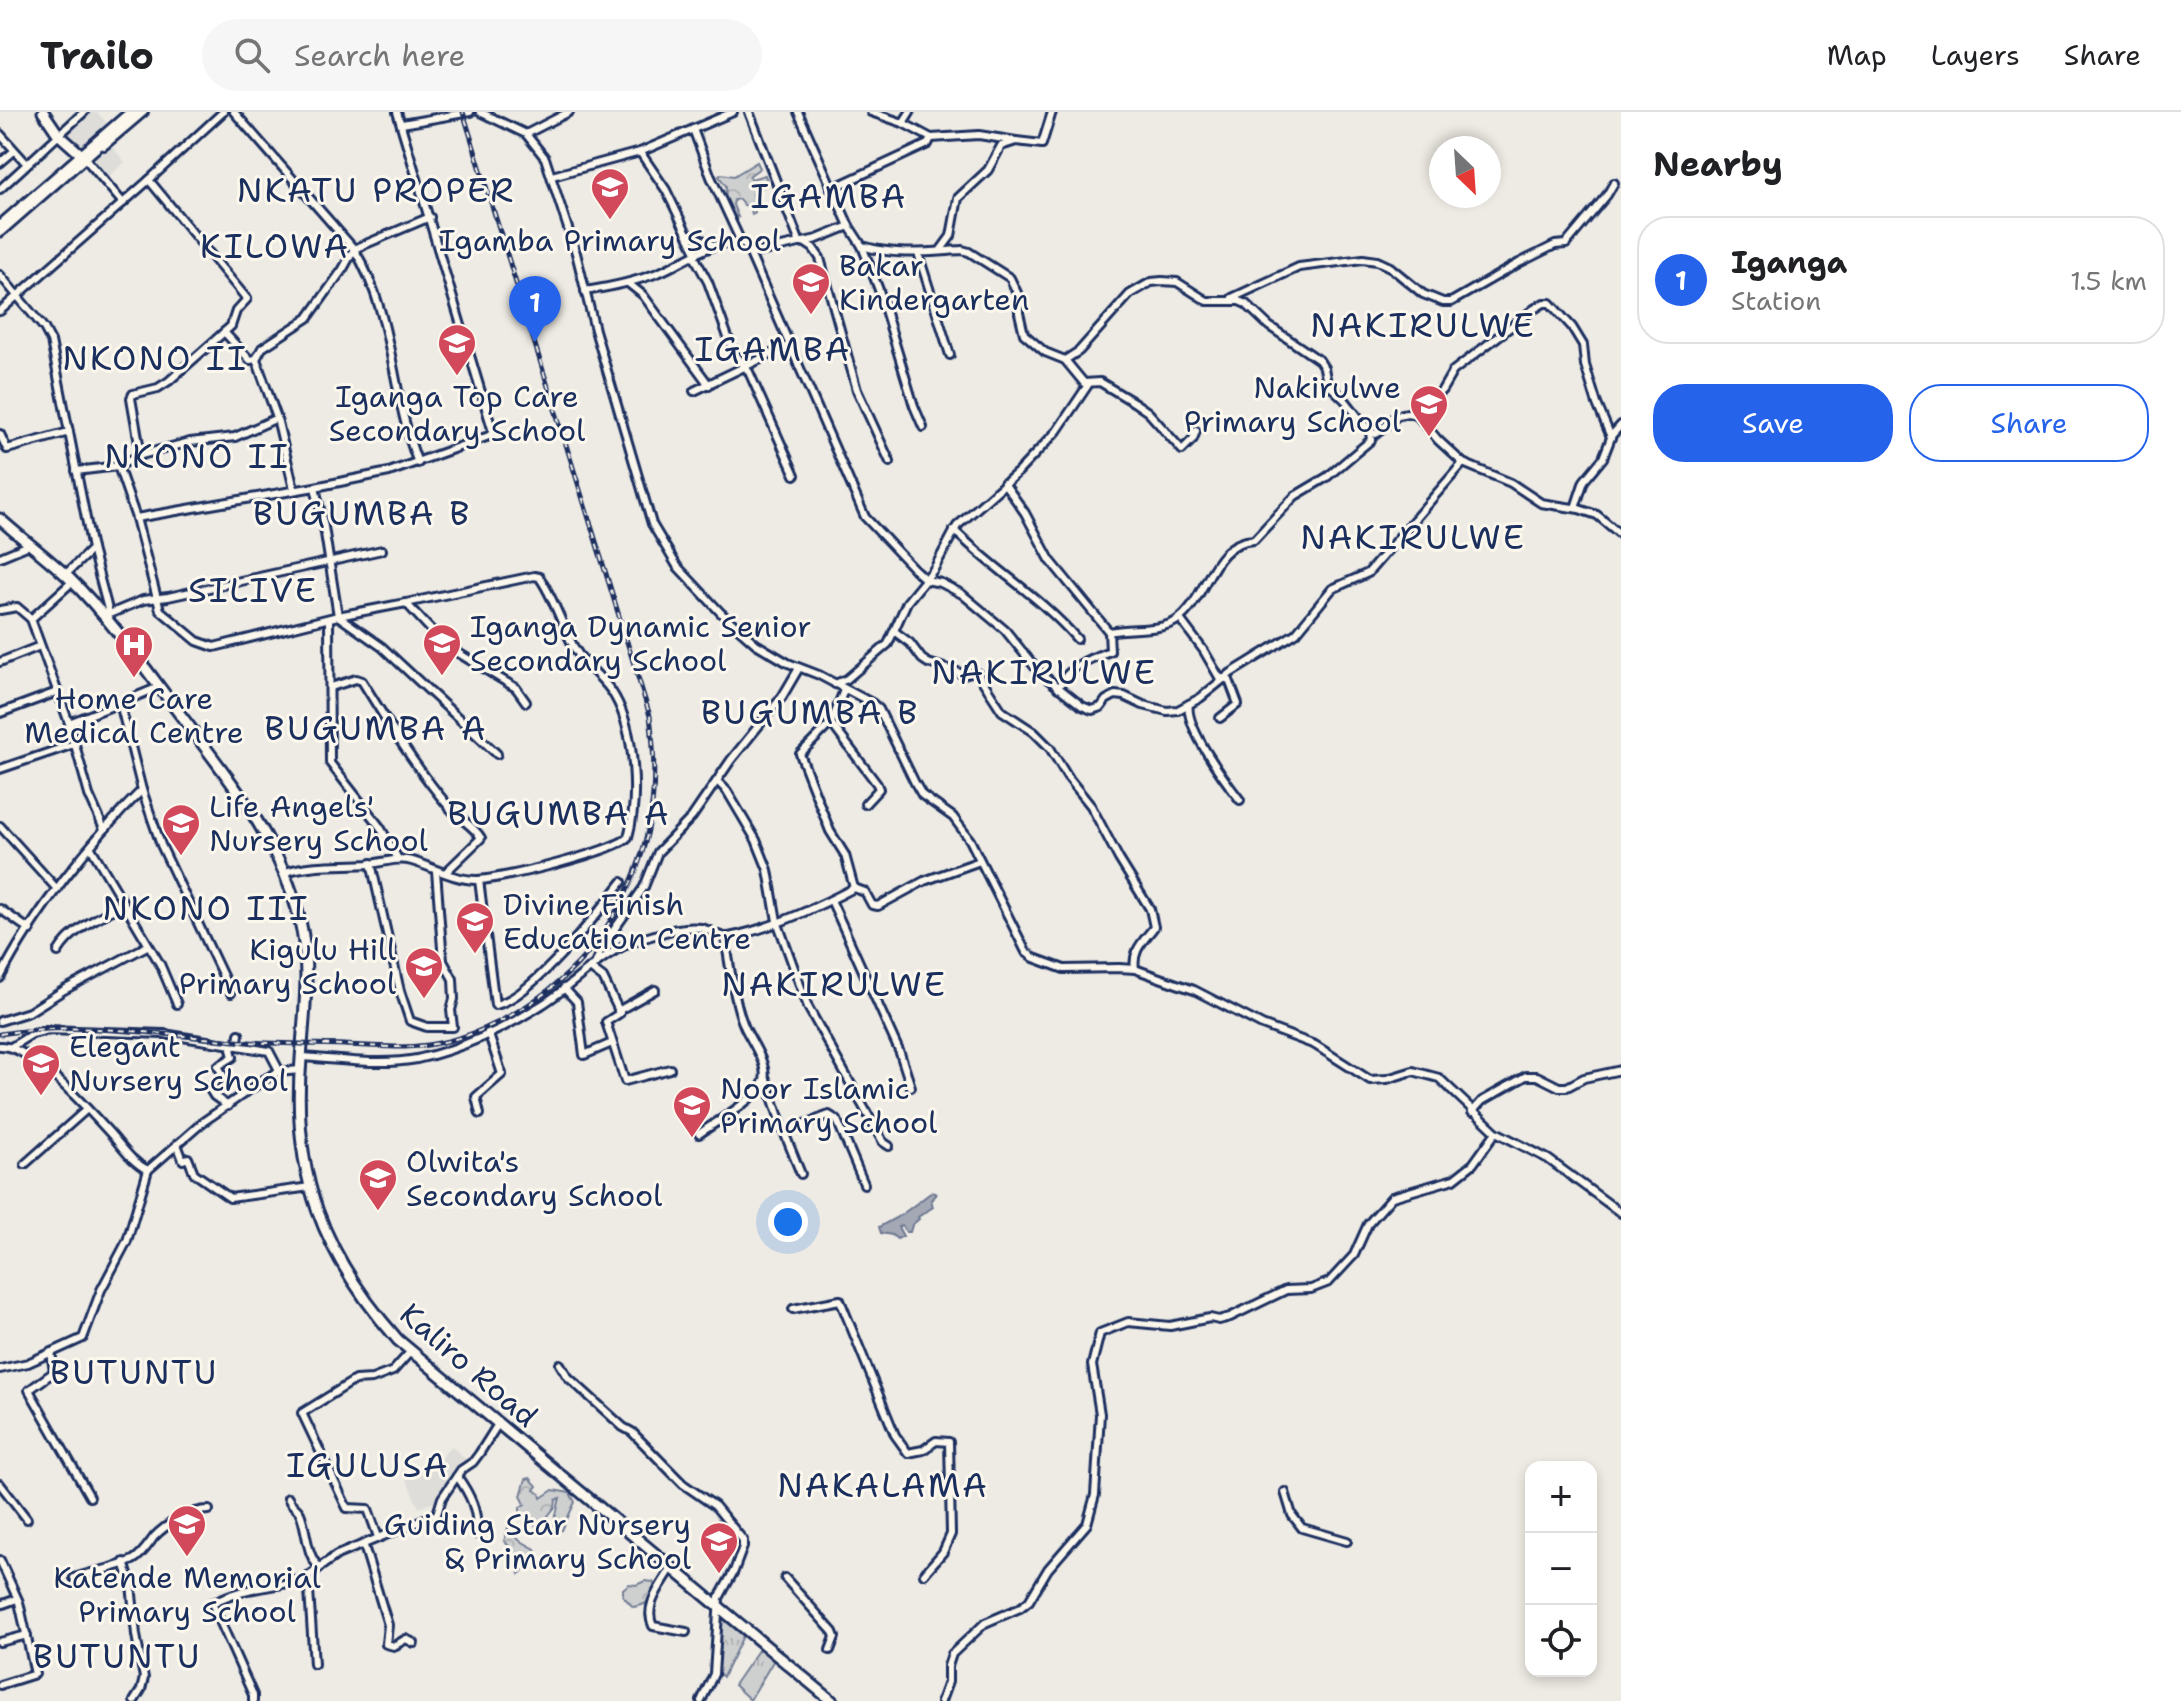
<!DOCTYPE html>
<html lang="en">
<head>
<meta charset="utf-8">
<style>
  :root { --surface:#fff; --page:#f6f6f6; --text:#202124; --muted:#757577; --line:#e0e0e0; --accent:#2563eb }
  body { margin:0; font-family:"Shantell Sans",sans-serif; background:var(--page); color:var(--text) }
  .controls { position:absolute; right:24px; bottom:24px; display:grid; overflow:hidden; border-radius:16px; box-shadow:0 4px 12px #0003 }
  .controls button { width:72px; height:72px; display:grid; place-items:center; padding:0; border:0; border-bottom:2px solid var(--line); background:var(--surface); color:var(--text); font:40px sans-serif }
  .compass { position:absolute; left:1429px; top:24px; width:72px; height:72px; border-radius:50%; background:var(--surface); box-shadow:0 4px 12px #0003; rotate:155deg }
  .you { position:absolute; left:788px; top:1110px; width:28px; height:28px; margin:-20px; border:6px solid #fff; border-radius:50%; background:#1a73e8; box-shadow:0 0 0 12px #1a73e833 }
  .badge { display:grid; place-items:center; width:52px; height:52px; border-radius:50%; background:var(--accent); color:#fff; font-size:26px; font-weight:700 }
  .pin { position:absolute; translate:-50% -66px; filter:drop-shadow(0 2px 4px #0008) }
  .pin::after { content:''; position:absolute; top:42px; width:28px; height:24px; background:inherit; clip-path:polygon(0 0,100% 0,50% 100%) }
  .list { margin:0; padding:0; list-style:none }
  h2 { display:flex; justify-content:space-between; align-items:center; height:104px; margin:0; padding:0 32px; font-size:34px }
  h2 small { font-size:26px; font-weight:400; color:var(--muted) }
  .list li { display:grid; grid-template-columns:52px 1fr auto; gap:24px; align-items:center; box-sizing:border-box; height:128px; margin:0 16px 16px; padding:0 16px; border:2px solid var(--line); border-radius:32px }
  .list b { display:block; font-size:30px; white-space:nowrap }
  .list p { margin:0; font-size:26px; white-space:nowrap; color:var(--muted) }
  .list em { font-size:26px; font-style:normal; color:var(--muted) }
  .actions { display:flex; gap:16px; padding:24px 32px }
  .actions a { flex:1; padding:18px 0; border:2px solid var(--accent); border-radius:32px; text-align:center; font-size:28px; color:var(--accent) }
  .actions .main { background:var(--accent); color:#fff }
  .icon { flex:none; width:44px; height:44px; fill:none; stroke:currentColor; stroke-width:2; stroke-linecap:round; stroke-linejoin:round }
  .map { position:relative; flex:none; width:1621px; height:1589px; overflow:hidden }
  header { display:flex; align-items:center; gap:48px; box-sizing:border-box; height:112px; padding:0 40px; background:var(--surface); border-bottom:2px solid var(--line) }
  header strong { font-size:38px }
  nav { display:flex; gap:44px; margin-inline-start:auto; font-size:28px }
  .search { width:560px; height:72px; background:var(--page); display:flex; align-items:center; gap:20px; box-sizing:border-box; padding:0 28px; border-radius:44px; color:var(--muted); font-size:30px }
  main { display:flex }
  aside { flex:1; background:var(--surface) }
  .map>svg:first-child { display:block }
</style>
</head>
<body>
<header>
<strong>Trailo</strong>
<div class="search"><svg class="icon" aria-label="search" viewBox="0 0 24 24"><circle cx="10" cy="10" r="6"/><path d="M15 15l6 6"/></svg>Search here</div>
<nav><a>Map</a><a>Layers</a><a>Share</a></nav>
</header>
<main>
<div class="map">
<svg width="1621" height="1589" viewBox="0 0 1621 1589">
  <defs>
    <pattern id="grass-tufts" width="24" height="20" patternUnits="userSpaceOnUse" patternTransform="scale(2)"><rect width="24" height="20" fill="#cecfcf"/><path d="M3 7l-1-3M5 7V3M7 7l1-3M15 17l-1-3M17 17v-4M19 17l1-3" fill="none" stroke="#b0b2b4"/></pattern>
    <pattern id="forest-crowns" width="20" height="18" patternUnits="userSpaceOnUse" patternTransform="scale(2)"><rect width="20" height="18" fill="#cecfcf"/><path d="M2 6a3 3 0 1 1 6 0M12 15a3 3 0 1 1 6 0" fill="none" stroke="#b0b2b4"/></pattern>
  </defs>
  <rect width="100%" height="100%" fill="#eeebe4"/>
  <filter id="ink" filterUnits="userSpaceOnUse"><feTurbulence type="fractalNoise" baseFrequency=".0125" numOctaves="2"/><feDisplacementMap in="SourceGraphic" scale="16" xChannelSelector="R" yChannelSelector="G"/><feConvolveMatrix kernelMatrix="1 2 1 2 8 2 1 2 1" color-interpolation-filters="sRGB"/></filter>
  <g filter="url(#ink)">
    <g fill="#deddda">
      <path d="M88,0H97L109,14L81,37L65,19Z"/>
      <path d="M109,31L125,50L106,67L92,48Z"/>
      <path d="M451,1334L468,1349L439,1388L419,1396L406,1367L442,1345Z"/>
    </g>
    <g fill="url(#grass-tufts)" stroke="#747f96" stroke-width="2">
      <path d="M721,1503L744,1522L723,1565L715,1558Z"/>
      <path d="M761,1534L775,1546L750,1588L734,1573Z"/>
    </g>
    <g fill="url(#forest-crowns)" stroke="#747f96" stroke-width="2">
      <path d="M757,50L760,56L749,64L751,67L765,63L768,72L753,81L755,101L752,102L750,95L744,93L739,87L734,88L733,93L738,105L734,104L725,92L726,74L719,64L722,62L734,64Z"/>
      <path d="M530,1366L537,1374L534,1378L540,1382L541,1386L553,1378L570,1381L575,1390L562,1418L552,1420L560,1386L556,1388L555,1395L540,1414L537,1415L529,1405L520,1401V1395L525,1392L521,1384L526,1367Z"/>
      <path d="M508,1416L519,1428L535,1437L536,1444L522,1452L523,1458L520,1462L510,1435L504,1429Z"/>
      <path d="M645,1469L653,1470L656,1477C650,1490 647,1493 633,1495L623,1484V1477L629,1472L636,1473Z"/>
    </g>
    <path fill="#a3a8b4" stroke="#6d7892" stroke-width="2" d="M932,1080L936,1082L931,1088L933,1095L918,1105L919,1107L912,1113L910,1120H906L902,1113L898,1115L903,1124L897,1127L892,1123L881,1121L879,1115L901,1103Z"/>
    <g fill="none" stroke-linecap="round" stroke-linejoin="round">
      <defs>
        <g id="minor">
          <path d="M234,0L354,137C395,204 390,280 418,351"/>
          <path d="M480,0L526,22L545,46L576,141L595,218L652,412L677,454L721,501L756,532L788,551L819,563L872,591L879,597L915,671L922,683L953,705L970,728L1026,840L1034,846L1064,857L1119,856L1135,857L1157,865L1194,878L1262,913L1315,933L1370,968L1387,967L1413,959L1439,966L1496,1020L1548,1047L1621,1101"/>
          <path d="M749,0L800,131"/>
          <path d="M798,0L849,114"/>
          <path d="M871,0L903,11L931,26L979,23L1016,29"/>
          <path d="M903,11L910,0"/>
          <path d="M402,12L470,0"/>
          <path d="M693,17L711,65L741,130"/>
          <path d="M0,22L27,52"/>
          <path d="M526,22L569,0"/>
          <path d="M104,34L144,0"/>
          <path d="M640,40L666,78L697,142"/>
          <path d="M84,45L123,91"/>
          <path d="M0,51L14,39"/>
          <path d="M552,64L640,40L733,0"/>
          <path d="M0,77L84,0"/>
          <path d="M831,77L928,32L931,26"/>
          <path d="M0,112L129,0"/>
          <path d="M689,122L715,134"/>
          <path d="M804,130L813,136L820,146L857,278L890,350"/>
          <path d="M862,134L879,178L914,294L923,315"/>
          <path d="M940,139L951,124L958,86L988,58L1001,34L1016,29L1042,32L1052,0"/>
          <path d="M918,141L950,243"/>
          <path d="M750,142L865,405L914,457L926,468L941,471L962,482L1005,518L1039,560L1082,594L1092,598L1101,595L1106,588L1115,583L1124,584L1143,593L1167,599L1178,598L1200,586L1231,561L1296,521L1332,477L1368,461L1463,351"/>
          <path d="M694,144L708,170L733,239L749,260L795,363"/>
          <path d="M0,163L44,216L51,229L92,437L109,501"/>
          <path d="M628,171L643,183L709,273"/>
          <path d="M585,179C611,175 635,170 660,160C686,149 713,127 743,130L750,142L817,127L849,114L862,134C896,144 927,140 962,138L969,140L1010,166L1019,185V201L1024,222L1045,240L1065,248L1079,239L1130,182L1151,170L1162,169L1177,170L1207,189H1239L1246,192L1269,214L1319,248L1324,256L1327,271L1345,288L1370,320L1376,322L1398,303L1407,301L1417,303L1438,328L1463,351L1511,371L1541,391L1579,397L1597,403L1621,423"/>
          <path d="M1232,186L1299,155L1363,147L1377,149L1390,155L1423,182L1443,190H1451L1519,151L1555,133L1566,132L1607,83L1614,71"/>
          <path d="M0,199L149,68L223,0"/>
          <path d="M224,220L250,248L256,247"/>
          <path d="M1065,248L1084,271L1100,270L1135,291L1148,300L1182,338L1193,327L1196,319"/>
          <path d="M694,279L790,233"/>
          <path d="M1417,303L1442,278L1453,259L1534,197L1544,191H1550L1572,215L1583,233L1585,253L1597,292L1611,325"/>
          <path d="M0,322L7,337L69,320"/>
          <path d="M141,343L131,286L133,282L158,276L169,269L231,214L236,199L247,187L149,68"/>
          <path d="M118,354L136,406L160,498L197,529L214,535L338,504L406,491L445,533L516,576L526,590"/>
          <path d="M76,359L118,354L141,343L190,330L235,325L277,306"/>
          <path d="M1004,371L1025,401L1050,448L1109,520"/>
          <path d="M315,375L389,360L489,324L493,320L397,0"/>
          <path d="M294,377L277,306L256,247L262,236L308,206L343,157L354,137L430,105"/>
          <path d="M1575,396L1584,369L1603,346L1612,323L1621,313"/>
          <path d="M136,406L315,375L324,415L338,504L382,535L497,642"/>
          <path d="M954,418C993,457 1041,485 1077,527"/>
          <path d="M0,445L29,433"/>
          <path d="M65,463L92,437"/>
          <path d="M0,498L17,495L31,507L69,611L89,683L104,717"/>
          <path d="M107,503L143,488L168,485L382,438"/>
          <path d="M31,507L72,470"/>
          <path d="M1180,507L1204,539L1219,565L1229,568L1238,592L1220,606"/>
          <path d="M329,508L330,651L380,715L398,747"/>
          <path d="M894,519L910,531L922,547L928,551L964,562L974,559L978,562L1002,599L1034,620L1050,636L1067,664L1091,694L1119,747L1150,797L1154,815C1143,830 1132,838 1135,857"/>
          <path d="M0,550L40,534"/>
          <path d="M835,572L847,567L888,532L907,490L934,457L957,414L1018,360L1057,319L1088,273"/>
          <path d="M159,575L120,591L142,678L161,733L231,881"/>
          <path d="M331,575L356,567L362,569C389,613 416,656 449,695C458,706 474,714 481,726L446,760"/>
          <path d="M1058,576C1069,554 1088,547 1110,539L1109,520C1130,515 1158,520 1176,509C1208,488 1210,430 1254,428L1295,384L1327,365L1371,328L1370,320"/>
          <path d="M844,578L831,611L800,642L830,719L845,743L854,776"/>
          <path d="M1189,592C1184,614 1226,670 1240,688"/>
          <path d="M0,601L57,580"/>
          <path d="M69,611L120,591"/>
          <path d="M831,611L877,672L879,677L865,692"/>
          <path d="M0,657L74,632"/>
          <path d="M717,669L727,679L756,728L768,758L777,809L808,895L883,1030L889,1034"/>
          <path d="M0,714L57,777"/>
          <path d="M91,736L160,852L177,892"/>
          <path d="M371,751L400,879L410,909L427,915H453L451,898L454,887L453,867L443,849L436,759"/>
          <path d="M285,760C314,751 341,754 370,752C385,750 398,745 412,749C433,755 454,768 477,768C499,768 617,739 628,725C639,687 635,620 615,585C605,566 586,556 575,537C563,517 553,483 539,465L534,464L406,491"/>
          <path d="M479,768L495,893C529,888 600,799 622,770"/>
          <path d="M831,788L900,941L911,975"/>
          <path d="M0,797L30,818"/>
          <path d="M58,840C71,817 101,804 124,792"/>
          <path d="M596,850L602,835L644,775L658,740L692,705L731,648L782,585L799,556"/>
          <path d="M590,856L603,866L620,901L606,910L625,969L670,957"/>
          <path d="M0,866C33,802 91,728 142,678"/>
          <path d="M564,876L577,890L584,943L612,931"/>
          <path d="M618,899L655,878"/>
          <path d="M0,909L29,900L64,878L147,834"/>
          <path d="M0,934C31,933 87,996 108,1019C121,1033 131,1050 148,1058L203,1010L265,967L278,960L300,958"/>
          <path d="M11,935L32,922L48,918L164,922L269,939L280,960"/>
          <path d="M301,945C338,947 380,954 417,947C459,938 504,917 540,894C575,873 601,839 641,827C659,822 682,813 701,816C711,818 720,826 729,825C769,817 818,795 854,776L865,780L872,793L878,794L924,769L980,749"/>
          <path d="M766,967L784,1020"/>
          <path d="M228,994L214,984L209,976L223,963L218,954L233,945L231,937L238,929L239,922"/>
          <path d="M1472,1000L1482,989L1526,964H1537L1559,975H1567L1584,966L1621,958"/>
          <path d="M480,1002L476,985L502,962L488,920"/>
          <path d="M699,1022C716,1010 751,990 762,973C772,957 752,931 745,916C734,892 730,853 725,826"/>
          <path d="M177,1032L183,1048L188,1046L194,1061L230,1086L310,1075"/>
          <path d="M25,1052L87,997"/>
          <path d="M801,1062L784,1020L829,1003L837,1008L864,1072"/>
          <path d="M793,1197L840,1188L895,1323L908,1341L923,1338L936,1329L949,1330L951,1422L943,1440L924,1462"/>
          <path d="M51,1240L54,1260L29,1278L90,1385"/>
          <path d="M560,1252L568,1265L623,1315L632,1320L683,1372L715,1394L743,1428V1435L734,1459L719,1486L714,1562L701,1589"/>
          <path d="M0,1257L28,1251L83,1226L101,1178L127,1129L148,1058"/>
          <path d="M457,1364C470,1382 479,1400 476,1422"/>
          <path d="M0,1372L27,1407"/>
          <path d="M1285,1380L1292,1403L1302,1416L1347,1429"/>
          <path d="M288,1386C291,1394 296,1394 300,1401C307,1416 306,1446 320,1455L337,1443L437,1402L442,1386L461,1358L473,1350L479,1342L498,1312"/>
          <path d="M378,1425L368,1397L347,1396L302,1301L355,1268L372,1267L393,1259L411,1239"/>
          <path d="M364,1434L388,1513L386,1532L394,1534L406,1527L414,1531"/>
          <path d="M0,1448L19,1490L35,1562L0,1573"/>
          <path d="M124,1450L131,1472L136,1523L144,1566L141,1578L134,1589"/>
          <path d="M672,1455C662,1473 643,1493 653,1514L686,1520"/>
          <path d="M308,1464L314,1552"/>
          <path d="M74,1466C93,1459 115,1457 133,1448C142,1443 148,1433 154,1425C166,1412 191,1398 209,1398"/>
          <path d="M785,1466L833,1520L835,1525L830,1538"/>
          <path d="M0,1493L17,1487"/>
          <path d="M0,1530L27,1523"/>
          <path d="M253,1589V1583L212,1491C224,1485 234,1481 248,1478C271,1473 303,1473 320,1455"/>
          <path d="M941,1589L948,1570V1554L952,1542L985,1511L1020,1496L1029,1489L1048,1457L1087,1412L1095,1383L1100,1302L1092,1253L1100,1221L1128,1210L1170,1214L1210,1206L1219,1208L1230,1205L1286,1178L1311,1177L1329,1170L1354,1143L1368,1112L1392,1085L1454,1067L1473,1052L1496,1020"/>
        </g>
        <g id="major">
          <path d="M43,0L58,22L84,45"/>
          <path d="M0,119L136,0"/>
          <path d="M0,407C22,427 47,445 69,466C109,505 142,552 176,597C225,662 281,727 300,809C311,854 304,901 301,947C291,1062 323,1143 398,1228L832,1589"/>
        </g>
      </defs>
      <use href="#minor" stroke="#1b2f5e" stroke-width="12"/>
      <use href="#major" stroke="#1b2f5e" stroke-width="15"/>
      <use href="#minor" stroke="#fbf7ec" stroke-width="6"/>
      <use href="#major" stroke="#fbf7ec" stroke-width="9"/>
      <defs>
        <path id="rail" d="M0,922C78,909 157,922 235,929C271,932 308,932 344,933C372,934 400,937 428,933C495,923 564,877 602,822C650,751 661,687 650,604L463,0"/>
      </defs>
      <use href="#rail" stroke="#1b2f5e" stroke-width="5"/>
      <use href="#rail" stroke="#fbf7ec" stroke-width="2" stroke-dasharray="6" stroke-linecap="butt"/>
    </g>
  </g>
  <defs>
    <symbol id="school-pin" viewBox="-11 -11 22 30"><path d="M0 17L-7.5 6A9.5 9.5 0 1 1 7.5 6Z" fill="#d1495b" stroke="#fbf7ec"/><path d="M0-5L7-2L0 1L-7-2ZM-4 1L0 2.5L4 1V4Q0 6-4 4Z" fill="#fff"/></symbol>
    <symbol id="hospital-pin" viewBox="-11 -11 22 30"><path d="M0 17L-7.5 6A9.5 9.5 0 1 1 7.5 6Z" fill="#d1495b" stroke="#fbf7ec"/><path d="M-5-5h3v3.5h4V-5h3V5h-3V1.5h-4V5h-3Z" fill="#fff"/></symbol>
  </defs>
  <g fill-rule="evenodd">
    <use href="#school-pin" x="588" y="53" width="44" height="60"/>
    <use href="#school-pin" x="789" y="148" width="44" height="60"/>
    <use href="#school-pin" x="435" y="209" width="44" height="60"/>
    <use href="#school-pin" x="1407" y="270" width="44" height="60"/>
    <use href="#school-pin" x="420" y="509" width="44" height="60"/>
    <use href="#hospital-pin" x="112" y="511" width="44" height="60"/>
    <use href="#school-pin" x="159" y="689" width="44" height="60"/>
    <use href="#school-pin" x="453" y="787" width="44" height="60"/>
    <use href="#school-pin" x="402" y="832" width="44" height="60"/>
    <use href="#school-pin" x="19" y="929" width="44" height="60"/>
    <use href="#school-pin" x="670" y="971" width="44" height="60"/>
    <use href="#school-pin" x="356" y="1044" width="44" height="60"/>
    <use href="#school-pin" x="165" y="1390" width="44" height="60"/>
    <use href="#school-pin" x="697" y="1407" width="44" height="60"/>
  </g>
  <g text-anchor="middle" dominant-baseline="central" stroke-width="6" stroke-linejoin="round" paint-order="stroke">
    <g font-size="30" fill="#1b2f5e" stroke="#fbf7ec" text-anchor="start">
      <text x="610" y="128" text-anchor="middle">Igamba Primary School</text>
      <text x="839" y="153">Bakar<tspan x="839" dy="34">Kindergarten</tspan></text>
      <text x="1401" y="275" text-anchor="end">Nakirulwe<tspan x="1401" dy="34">Primary School</tspan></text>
      <text x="457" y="284" text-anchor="middle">Iganga Top Care<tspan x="457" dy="34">Secondary School</tspan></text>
      <text x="470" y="514">Iganga Dynamic Senior<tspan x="470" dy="34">Secondary School</tspan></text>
      <text x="134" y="586" text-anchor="middle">Home Care<tspan x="134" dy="34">Medical Centre</tspan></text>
      <text x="209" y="694">Life Angels'<tspan x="209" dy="34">Nursery School</tspan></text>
      <text x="503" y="792">Divine Finish<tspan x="503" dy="34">Education Centre</tspan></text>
      <text x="396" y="837" text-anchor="end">Kigulu Hill<tspan x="396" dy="34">Primary School</tspan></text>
      <text x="69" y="934">Elegant<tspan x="69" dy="34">Nursery School</tspan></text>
      <text x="720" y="976">Noor Islamic<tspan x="720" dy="34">Primary School</tspan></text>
      <text x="406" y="1049">Olwita's<tspan x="406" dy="34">Secondary School</tspan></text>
      <text x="691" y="1412" text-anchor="end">Guiding Star Nursery<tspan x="691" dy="34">&amp; Primary School</tspan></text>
      <text x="187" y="1465" text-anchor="middle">Katende Memorial<tspan x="187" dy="34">Primary School</tspan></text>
    </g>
    <g font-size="30" fill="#1b2f5e" stroke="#fbf7ec">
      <text transform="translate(469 1253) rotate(41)">Kaliro Road</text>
    </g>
    <g font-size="34" letter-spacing="2" fill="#1b2f5e" stroke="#fbf7ec">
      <text x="376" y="78">NKATU PROPER</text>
      <text x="829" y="84">IGAMBA</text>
      <text x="275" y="134">KILOWA</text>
      <text x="1423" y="213">NAKIRULWE</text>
      <text x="773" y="237">IGAMBA</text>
      <text x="155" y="246">NKONO II</text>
      <text x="197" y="344">NKONO II</text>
      <text x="362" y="401">BUGUMBA B</text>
      <text x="1413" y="425">NAKIRULWE</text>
      <text x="253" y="478">SILIVE</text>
      <text x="1044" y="560">NAKIRULWE</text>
      <text x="810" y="600">BUGUMBA B</text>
      <text x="376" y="616">BUGUMBA A</text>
      <text x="559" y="701">BUGUMBA A</text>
      <text x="206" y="796">NKONO III</text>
      <text x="834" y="872">NAKIRULWE</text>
      <text x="134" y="1260">BUTUNTU</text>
      <text x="368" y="1353">IGULUSA</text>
      <text x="883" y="1373">NAKALAMA</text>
      <text x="117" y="1544">BUTUNTU</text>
    </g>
  </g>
</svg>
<div class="controls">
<button>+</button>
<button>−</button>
<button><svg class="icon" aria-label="locate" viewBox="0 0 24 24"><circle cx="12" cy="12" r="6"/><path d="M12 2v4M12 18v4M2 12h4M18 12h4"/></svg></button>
</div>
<svg class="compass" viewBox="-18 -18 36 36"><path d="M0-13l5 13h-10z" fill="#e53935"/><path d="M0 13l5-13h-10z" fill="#757577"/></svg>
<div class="you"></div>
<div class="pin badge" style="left:535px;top:230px">1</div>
</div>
<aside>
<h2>Nearby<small></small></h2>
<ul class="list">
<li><span class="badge">1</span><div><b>Iganga</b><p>Station</p></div><em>1.5 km</em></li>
</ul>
<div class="actions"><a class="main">Save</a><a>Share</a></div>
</aside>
</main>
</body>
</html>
